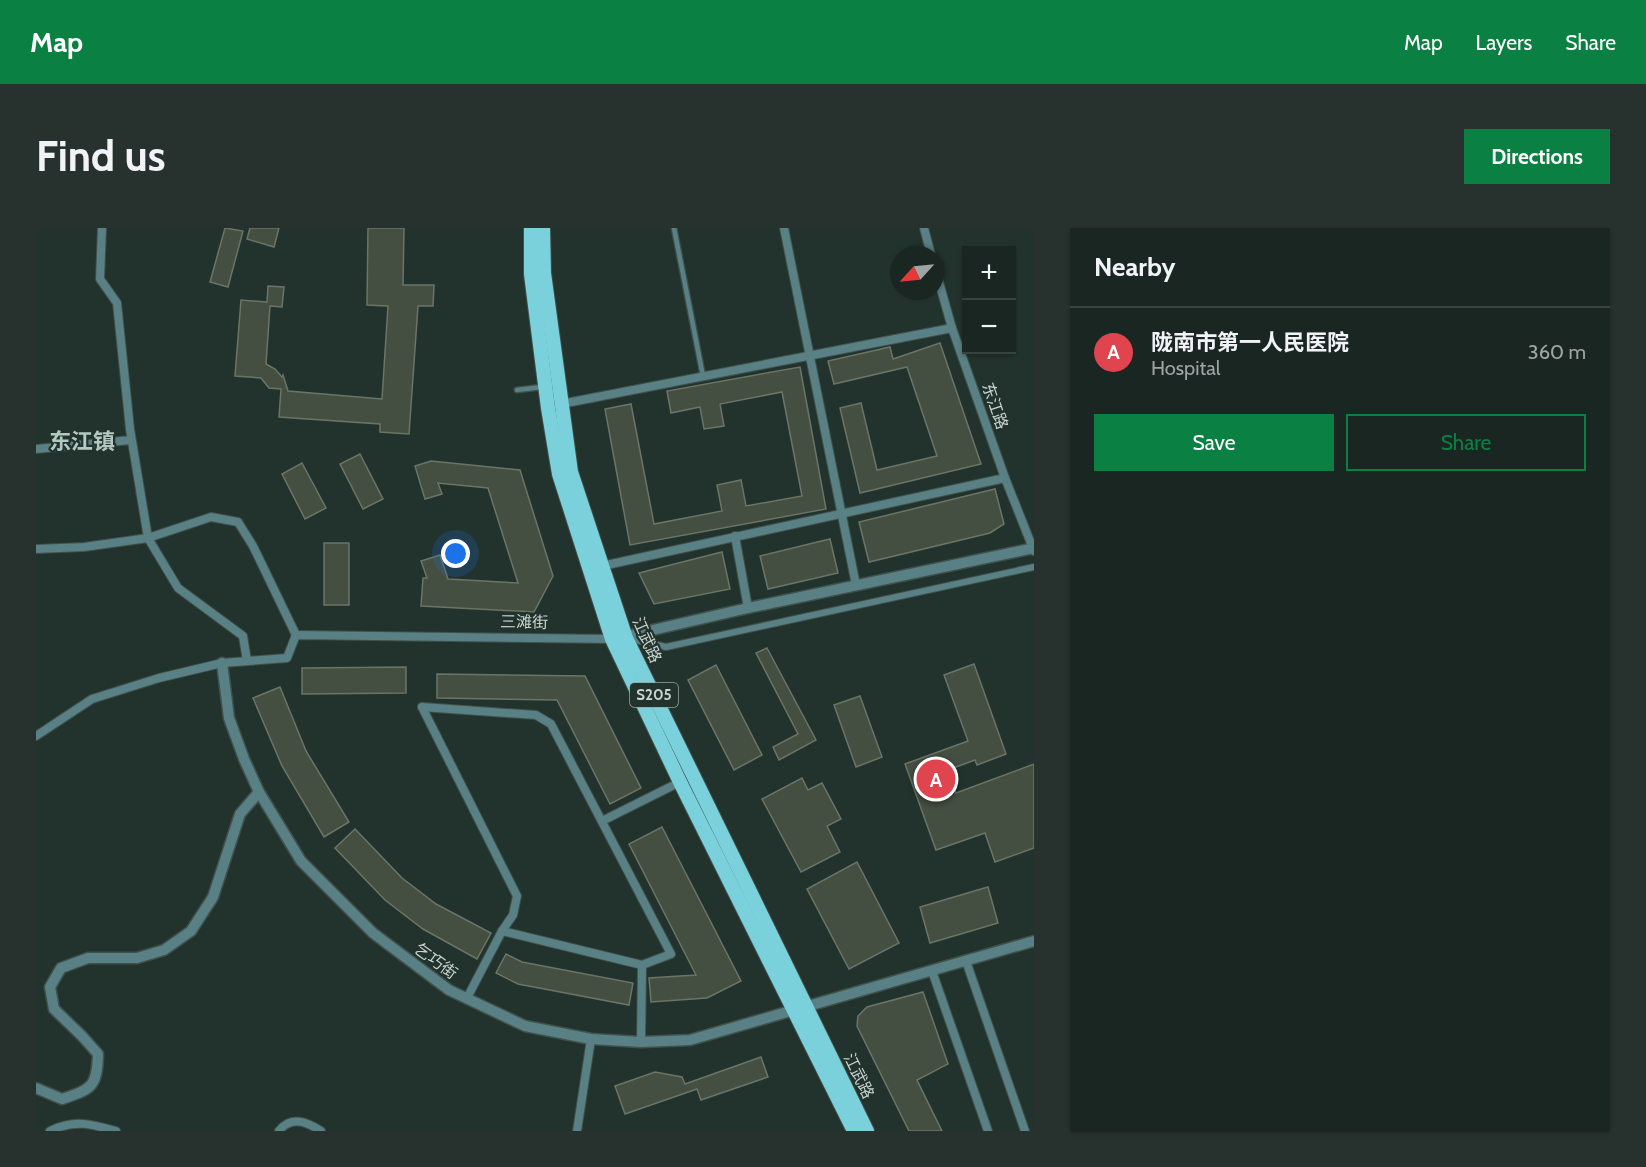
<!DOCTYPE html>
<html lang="en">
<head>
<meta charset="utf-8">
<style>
  :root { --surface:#1a2622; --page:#27322f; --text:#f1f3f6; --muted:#9fa5a5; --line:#384340; --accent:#0b8043 }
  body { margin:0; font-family:Cabin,"Noto Sans SC",sans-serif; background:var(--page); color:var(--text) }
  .controls { position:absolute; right:18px; top:18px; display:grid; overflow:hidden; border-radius:0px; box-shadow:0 2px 4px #0004 }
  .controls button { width:54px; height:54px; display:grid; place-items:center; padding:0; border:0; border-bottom:2px solid var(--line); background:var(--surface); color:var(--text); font:30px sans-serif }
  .compass { position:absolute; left:854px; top:18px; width:54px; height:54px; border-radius:50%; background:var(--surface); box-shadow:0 2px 4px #0004; rotate:243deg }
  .you { position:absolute; left:420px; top:326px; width:21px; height:21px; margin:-15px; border:4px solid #fff; border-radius:50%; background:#1a73e8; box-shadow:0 0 0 9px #1a73e833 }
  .badge { display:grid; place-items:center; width:39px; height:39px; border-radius:50%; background:var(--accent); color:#fff; font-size:20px; font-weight:700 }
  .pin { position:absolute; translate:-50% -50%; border:3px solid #fff; box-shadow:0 2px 6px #0006 }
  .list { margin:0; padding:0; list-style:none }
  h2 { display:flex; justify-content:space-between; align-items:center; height:78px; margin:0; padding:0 24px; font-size:26px }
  h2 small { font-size:20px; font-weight:400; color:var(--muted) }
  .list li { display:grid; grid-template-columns:39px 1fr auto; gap:18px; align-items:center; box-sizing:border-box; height:90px; padding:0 24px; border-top:2px solid var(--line) }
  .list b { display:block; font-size:22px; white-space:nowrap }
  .list p { margin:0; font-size:20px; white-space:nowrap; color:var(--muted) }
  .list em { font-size:20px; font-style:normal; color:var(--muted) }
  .actions { display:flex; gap:12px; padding:18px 24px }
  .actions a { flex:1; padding:14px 0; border:2px solid var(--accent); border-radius:0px; text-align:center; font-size:21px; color:var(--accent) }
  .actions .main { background:var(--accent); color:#fff }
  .map { position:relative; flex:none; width:998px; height:903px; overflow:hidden; border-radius:0px }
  header { display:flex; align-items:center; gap:36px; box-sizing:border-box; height:84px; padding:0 30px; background:var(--accent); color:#fff }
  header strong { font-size:28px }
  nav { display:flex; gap:33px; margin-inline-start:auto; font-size:21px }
  .intro { display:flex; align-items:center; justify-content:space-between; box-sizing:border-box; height:144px; padding:0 36px }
  h1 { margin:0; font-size:42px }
  .button { padding:15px 27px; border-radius:0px; background:var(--accent); color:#fff; font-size:21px; font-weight:700 }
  main { display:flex; gap:36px; padding:0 36px }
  aside { flex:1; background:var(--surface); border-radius:0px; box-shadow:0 2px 4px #0004 }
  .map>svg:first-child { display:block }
</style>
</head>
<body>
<header>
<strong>Map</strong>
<nav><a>Map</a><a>Layers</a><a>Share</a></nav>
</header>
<div class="intro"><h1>Find us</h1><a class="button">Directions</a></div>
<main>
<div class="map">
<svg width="998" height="903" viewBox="0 0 998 903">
  <rect width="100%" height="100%" fill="#22332d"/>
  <g fill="#444e41" stroke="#6a7567" stroke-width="1.5">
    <path d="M189,0L207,3L192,59L174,54Z"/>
    <path d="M214,0H243L238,19L211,11Z"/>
    <path d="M332,0H368L367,57H398L397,78H382L373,206L344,204V196L243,189L245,161L233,160L225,150L199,148L205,72L231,74L232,58L248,59L246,79L234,78L230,136L239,141L246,149L247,147L252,163L346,171L352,78L331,77Z"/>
    <path d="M904,115L945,236L824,265L804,180L825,175L841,242L901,228L871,139L798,156L792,133L854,119L857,131Z"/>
    <path d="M764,139L790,281L594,317L569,181L595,176L618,296L686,283L681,257L705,252L710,278L766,268L746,164L684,176L688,198L668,201L664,179L635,185L631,163Z"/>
    <path d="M324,226L347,271L327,281L304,236Z"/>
    <path d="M395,233L484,242L517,348L498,384L385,378L387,350H391L385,333L404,327L412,351L482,355L452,260L402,255L406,266L389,271L379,238Z"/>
    <path d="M266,235L290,280L269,291L246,246Z"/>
    <path d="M959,261L968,296L954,305L833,334L823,294Z"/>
    <path d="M794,311L802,345L732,361L724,328Z"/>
    <rect x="288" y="315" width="25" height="62"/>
    <path d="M686,324L694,361L618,376L603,345Z"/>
    <path d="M731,420L780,512L743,532L737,519L762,506L720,425Z"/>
    <path d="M938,436L970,526L941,537L939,532L912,542L920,565L998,536V620L959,634L949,605L900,622L869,536L932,513L908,447Z"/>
    <path d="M680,437L726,527L698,542L652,452Z"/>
    <path d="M370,439V465L266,466V440Z"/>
    <path d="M401,446L549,448L605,560L574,576L521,472L401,470Z"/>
    <path d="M244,459L270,523L313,594L288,609L246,538L217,470Z"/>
    <path d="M824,468L846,529L820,539L798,477Z"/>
    <path d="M766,550L772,562L786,555L805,591L791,598L804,624L765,644L726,571Z"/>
    <path d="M626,599L705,753L671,770L615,774L613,750L660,747L593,616Z"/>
    <path d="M319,601L366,650L400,676L455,705L441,731L387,701L349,672L299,620Z"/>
    <path d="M821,634L863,715L813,741L771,661Z"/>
    <path d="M952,659L962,695L894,715L884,679Z"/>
    <path d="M470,726L486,734L597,755L593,777L482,756L460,745Z"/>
    <path d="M887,764L912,836L881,852L906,903H873L821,798L822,788L831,779Z"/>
    <path d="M725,829L732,849L665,872L661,861L589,886L579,858L619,844L646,849L649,856Z"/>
  </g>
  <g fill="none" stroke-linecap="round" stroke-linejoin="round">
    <defs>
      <g id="service">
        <path d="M638,0L667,148"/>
        <path d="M481,162L506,159"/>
      </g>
      <path id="pedestrian" d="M591,410L630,419L998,339"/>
      <g id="minor">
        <path d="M66,0L64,51L81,75L94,201L112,310L142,360L207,408L211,433"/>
        <path d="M748,0L820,357"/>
        <path d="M888,0L895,27"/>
        <path d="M899,40L916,100L969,250L998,323"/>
        <path d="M525,176L916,100"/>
        <path d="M0,221L95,212"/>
        <path d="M699,308L712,380"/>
        <path d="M0,321L48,319L112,310L175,289L202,294L217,318L260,407"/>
        <path d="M566,338L969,250"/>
        <path d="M386,479L500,487L515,496L635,726L606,737L466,703"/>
        <path d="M386,479L481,668L477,687L466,703L431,770"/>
        <path d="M0,508L56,471L123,450L186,435L251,430L260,407L576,411"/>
        <path d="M566,593L644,554"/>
        <path d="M930,733L989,903"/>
        <path d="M896,743L952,903"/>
        <path d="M605,814L606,737"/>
        <path d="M14,903C38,891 56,896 80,903"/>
        <path d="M243,903C255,887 271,894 285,903"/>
        <path d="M541,903L555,811"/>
      </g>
      <g id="tertiary">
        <path d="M582,410L712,380L998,320"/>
        <path d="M186,435L193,490L208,531L223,564L265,633L337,705L413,762L489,798L555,811L605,814L654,812L998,713"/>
        <path d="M0,860L26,871C56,861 61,859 62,826L46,808L18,781L14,759L25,740L52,730H101L128,722L155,703L177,669L204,586L223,564"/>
      </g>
      <g id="primary">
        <path d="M495,0V46L512,180L523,246L576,411L644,554L818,903"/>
        <path d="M507,0L508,45L535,244L590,410L831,903"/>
      </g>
    </defs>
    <use href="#service" stroke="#40504b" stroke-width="7"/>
    <use href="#pedestrian" stroke="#40504b" stroke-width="8"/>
    <use href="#minor" stroke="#40504b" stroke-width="10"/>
    <use href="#tertiary" stroke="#40504b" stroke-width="13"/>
    <use href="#primary" stroke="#40504b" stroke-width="16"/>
    <use href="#service" stroke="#588085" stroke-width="4.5"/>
    <use href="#pedestrian" stroke="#588085" stroke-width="6"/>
    <use href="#minor" stroke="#588085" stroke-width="8"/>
    <use href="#tertiary" stroke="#588085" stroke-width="10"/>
    <use href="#primary" stroke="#7ad1dc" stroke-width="14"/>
  </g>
  <g text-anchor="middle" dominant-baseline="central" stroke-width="4.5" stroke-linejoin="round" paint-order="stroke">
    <rect fill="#22332d" stroke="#98a4a0" stroke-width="1.5" x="594" y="455" width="48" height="24" rx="4.5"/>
    <g font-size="15" font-weight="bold" fill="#cad4d1">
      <text x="618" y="467">S205</text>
    </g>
    <g font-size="16" fill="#cad4d1" stroke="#22332d">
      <text transform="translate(959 178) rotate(71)">东江路</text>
      <text transform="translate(488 394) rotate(1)">三滩街</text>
      <text transform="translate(611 412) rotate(66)">江武路</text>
      <text transform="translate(400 733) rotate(36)">乞巧街</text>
      <text transform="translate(823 848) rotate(64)">江武路</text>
    </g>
    <g font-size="22" font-weight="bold" fill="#b3c8c0" stroke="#22332d">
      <text x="46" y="213">东江镇</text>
    </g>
  </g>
</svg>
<div class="controls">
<button>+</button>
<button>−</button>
</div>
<svg class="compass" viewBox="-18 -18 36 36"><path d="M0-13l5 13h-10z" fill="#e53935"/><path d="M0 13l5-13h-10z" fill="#9fa5a5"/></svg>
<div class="you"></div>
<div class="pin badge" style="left:900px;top:551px;background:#e0444e">A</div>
</div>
<aside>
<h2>Nearby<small></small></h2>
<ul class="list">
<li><span class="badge" style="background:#e0444e">A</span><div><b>陇南市第一人民医院</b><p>Hospital</p></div><em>360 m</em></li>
</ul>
<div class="actions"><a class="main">Save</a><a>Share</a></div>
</aside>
</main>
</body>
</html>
